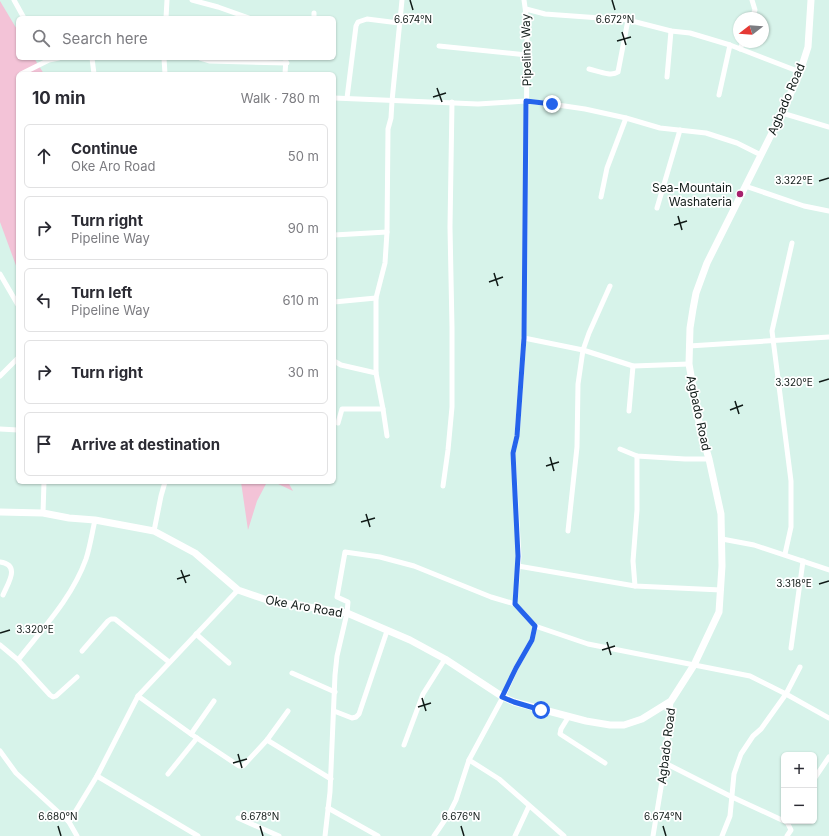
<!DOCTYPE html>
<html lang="en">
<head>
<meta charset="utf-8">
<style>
  :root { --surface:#fff; --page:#f2f2f3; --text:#2b2b33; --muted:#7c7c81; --line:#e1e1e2 }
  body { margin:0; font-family:Inter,sans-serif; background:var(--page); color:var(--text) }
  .controls { position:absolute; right:12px; bottom:12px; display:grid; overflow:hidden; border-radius:6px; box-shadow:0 1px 3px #0004 }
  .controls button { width:36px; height:36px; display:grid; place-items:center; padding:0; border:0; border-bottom:1px solid var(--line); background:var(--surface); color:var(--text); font:20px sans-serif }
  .compass { position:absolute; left:733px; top:12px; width:36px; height:36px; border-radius:50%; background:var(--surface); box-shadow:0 1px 3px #0004; rotate:253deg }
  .stop { position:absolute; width:12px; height:12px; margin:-9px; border:3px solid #2563eb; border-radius:50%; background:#fff }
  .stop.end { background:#2563eb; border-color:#fff; box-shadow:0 1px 4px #0008 }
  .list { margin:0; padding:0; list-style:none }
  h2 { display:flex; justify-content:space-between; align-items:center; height:52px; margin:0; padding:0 16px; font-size:17px }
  h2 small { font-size:13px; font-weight:400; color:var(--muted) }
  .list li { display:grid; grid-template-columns:26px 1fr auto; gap:12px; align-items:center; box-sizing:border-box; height:64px; margin:0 8px 8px; padding:0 8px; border:1px solid var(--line); border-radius:6px }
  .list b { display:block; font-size:15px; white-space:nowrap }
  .list p { margin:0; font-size:13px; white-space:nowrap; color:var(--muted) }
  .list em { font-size:13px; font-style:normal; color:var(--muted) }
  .icon { flex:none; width:22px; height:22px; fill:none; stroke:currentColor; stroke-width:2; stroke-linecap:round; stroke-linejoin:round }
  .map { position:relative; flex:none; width:829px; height:836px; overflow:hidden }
  .search { position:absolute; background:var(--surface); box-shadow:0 1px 3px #0004; left:16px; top:16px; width:320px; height:44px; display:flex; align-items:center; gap:10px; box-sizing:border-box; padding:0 14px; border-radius:6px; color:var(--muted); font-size:15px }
  .panel { position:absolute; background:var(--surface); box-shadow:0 1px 3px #0004; left:16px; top:72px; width:320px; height:412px; border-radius:6px }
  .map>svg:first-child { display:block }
</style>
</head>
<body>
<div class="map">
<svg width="829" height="836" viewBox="0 0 829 836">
  <rect width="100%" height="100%" fill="#d7f3ea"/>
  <g fill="#f3c3d7">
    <path d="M0,1L18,31V58H34L44,74H18V271L0,222Z"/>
    <path d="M241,482H267L257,501L248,530Z"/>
    <path d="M274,482H288L293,491Z"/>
  </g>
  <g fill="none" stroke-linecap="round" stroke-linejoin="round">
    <g stroke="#fff" stroke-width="5">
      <path d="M14,0L24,18"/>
      <path d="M192,0L218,7L249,18"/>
      <path d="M752,0L755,10L752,18"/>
      <path d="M526,9L545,14L628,20L671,31L690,33L730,45L800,72"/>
      <path d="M166,18L167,0"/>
      <path d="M314,18V13"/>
      <path d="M439,46L527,55"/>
      <path d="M740,49L743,42"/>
      <path d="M92,58L94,74"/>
      <path d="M164,58L165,74"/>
      <path d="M200,58L210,61L287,63"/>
      <path d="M589,69C598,71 611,77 618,72L628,20"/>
      <path d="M21,74L49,60L59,58"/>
      <path d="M285,74L286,58"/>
      <path d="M667,77L671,31"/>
      <path d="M719,95L730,45"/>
      <path d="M334,98L478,104L526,101L551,104L585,109L626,118L660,128L706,133L737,143L761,155"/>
      <path d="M347,98L356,26L358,22L367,19L399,23"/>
      <path d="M782,113L829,127"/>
      <path d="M745,186L804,206L829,211"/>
      <path d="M601,197L607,168L626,118"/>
      <path d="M657,208L680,130"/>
      <path d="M334,235L387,232"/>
      <path d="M0,274L18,305"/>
      <path d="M334,302L376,298"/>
      <path d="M524,338L583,350L633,366L689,364"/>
      <path d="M689,346L829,337"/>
      <path d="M334,361L341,365L376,373"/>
      <path d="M0,376L18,358"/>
      <path d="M629,411L633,366"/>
      <path d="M338,423L342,409H383"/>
      <path d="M0,429L18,430"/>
      <path d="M387,436L383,409L376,373V298L385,263L387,232L388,129L391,118L392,101L402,0"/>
      <path d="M620,449L637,456L685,459H709"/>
      <path d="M443,486L448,450L452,407V328L450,227L452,102"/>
      <path d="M43,513L44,482"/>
      <path d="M154,531L161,496L165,482"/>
      <path d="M568,531L577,447L578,384L583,350L589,333L610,286"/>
      <path d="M722,539L754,545L829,570"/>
      <path d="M785,554L791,527V481L772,331L792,243"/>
      <path d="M0,562C21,565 8,583 3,595"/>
      <path d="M518,566L635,586L721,590"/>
      <path d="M635,586L633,561L637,510V456"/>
      <path d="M535,626L588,644L750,676L786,694L829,718"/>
      <path d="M196,634L229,663"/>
      <path d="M0,645L18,660L50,695L53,697L56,696L77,677"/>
      <path d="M791,648L803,561"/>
      <path d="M82,651L108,621L111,619H115L169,662"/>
      <path d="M18,660C43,628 72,598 86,559C90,547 92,533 95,520"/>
      <path d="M292,673L335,692"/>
      <path d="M138,696L191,734L239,766H243L267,740L288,711"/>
      <path d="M334,711L352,718L356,717L359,714L387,631"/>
      <path d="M569,716L561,729L560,734L605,763"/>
      <path d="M191,734L214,701"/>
      <path d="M267,740L331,779"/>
      <path d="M404,745L423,694L445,659"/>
      <path d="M0,751L16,773L69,822L77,836"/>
      <path d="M469,760L499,779L564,836"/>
      <path d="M665,763L732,797L784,821"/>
      <path d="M168,774L197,738"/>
      <path d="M97,776L198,836"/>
      <path d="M814,779L829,757"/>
      <path d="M328,808L378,836"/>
      <path d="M238,818L279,836"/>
      <path d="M785,821L787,822L791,830L787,836"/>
      <path d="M69,822L97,776L138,696L238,590"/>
      <path d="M325,836L330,792L335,675L337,656L347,613L348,602L337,597L345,552L380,557L414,566L491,597L515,604"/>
      <path d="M434,836L449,814L456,800L469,760L503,697L516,668L532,640L535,626L515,604L519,556L513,453L517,436L524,338L527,55V22L524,0"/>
      <path d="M515,836L529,806"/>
      <path d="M653,836L665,763L671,701"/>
      <path d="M722,836L730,816L734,774L741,754L753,736L761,729L786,694L800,667"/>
    </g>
    <path stroke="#fff" stroke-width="7" d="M0,512L43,513L69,518L95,520L154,531L195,553L238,590L270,601L347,613L410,640L445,659L503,697L514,702L586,721L610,725H624L642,719L671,701L694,665L719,612L722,566L721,514L709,459L700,428L689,364L690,328L693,309L696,293L707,263L782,113L800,72L808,47L811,0"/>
  </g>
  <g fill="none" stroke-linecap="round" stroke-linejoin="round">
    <path stroke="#2563eb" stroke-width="5" d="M541,710L514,702L502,697L516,668L532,640L535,626L515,604L518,556L513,453L517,436L524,338L526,101L552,104"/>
  </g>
  <path fill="none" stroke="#111b18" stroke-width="1.5" d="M410,0L413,10M612,0L615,10M622,32L626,45M617,41L631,37M437,88L442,102M433,97L446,93M819,181L829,178M678,216L682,230M674,225L687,221M494,273L498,286M489,282L503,277M819,382L829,379M735,401L739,414M730,410L743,405M550,457L554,471M546,466L559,462M366,514L370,527M361,522L375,518M181,570L186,583M177,579L190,575M819,584L829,581M0,633L10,630M607,642L611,655M602,650L615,646M422,698L426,711M418,707L431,703M238,754L242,768M233,763L247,759M58,826L61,836M260,826L263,836M461,826L464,836M663,826L666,836"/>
  <circle fill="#a6216d" stroke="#fff" stroke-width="1.5" cx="740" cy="194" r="4"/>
  <g text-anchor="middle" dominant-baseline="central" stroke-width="3.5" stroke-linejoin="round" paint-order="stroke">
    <g font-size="12" fill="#111b18" stroke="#fff">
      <text transform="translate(526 50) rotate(-91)">Pipeline Way</text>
      <text transform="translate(786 99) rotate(-67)">Agbado Road</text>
      <text transform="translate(699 413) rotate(78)">Agbado Road</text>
      <text transform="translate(304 606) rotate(10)">Oke Aro Road</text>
      <text transform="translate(666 746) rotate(-83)">Agbado Road</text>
    </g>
    <g font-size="12" fill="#111b18" stroke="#fff" text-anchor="end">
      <text x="732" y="187">Sea-Mountain<tspan x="732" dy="14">Washateria</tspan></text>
    </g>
  </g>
  <g font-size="10" text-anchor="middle" fill="#111b18" stroke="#fff" stroke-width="3.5" stroke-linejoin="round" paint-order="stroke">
    <text x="413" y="23">6.674°N</text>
    <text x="615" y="23">6.672°N</text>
    <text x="794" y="184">3.322°E</text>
    <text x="794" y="386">3.320°E</text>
    <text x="794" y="587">3.318°E</text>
    <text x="35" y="633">3.320°E</text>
    <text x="58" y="820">6.680°N</text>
    <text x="260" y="820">6.678°N</text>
    <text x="461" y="820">6.676°N</text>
    <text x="663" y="820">6.674°N</text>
  </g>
</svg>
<div class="controls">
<button>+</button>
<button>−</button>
</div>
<svg class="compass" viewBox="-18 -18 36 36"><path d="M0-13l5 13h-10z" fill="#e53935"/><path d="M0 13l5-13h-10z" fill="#7c7c81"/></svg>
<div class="stop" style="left:541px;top:710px"></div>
<div class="stop end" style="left:552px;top:104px"></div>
<div class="search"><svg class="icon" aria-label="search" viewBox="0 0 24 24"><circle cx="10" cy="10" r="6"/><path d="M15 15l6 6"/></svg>Search here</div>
<section class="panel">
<h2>10 min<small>Walk · 780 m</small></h2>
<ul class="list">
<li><svg class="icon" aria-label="ahead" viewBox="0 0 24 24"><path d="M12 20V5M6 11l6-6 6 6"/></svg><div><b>Continue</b><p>Oke Aro Road</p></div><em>50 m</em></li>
<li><svg class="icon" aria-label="right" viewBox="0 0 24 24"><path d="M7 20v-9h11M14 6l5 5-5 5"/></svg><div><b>Turn right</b><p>Pipeline Way</p></div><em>90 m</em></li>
<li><svg class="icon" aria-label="left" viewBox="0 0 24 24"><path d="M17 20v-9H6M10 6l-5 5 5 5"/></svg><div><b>Turn left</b><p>Pipeline Way</p></div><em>610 m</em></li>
<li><svg class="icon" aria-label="right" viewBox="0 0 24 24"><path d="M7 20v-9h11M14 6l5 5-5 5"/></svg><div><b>Turn right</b></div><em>30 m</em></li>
<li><svg class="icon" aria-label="arrive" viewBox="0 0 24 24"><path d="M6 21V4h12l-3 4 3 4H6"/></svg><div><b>Arrive at destination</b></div></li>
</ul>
</section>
</div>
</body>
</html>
